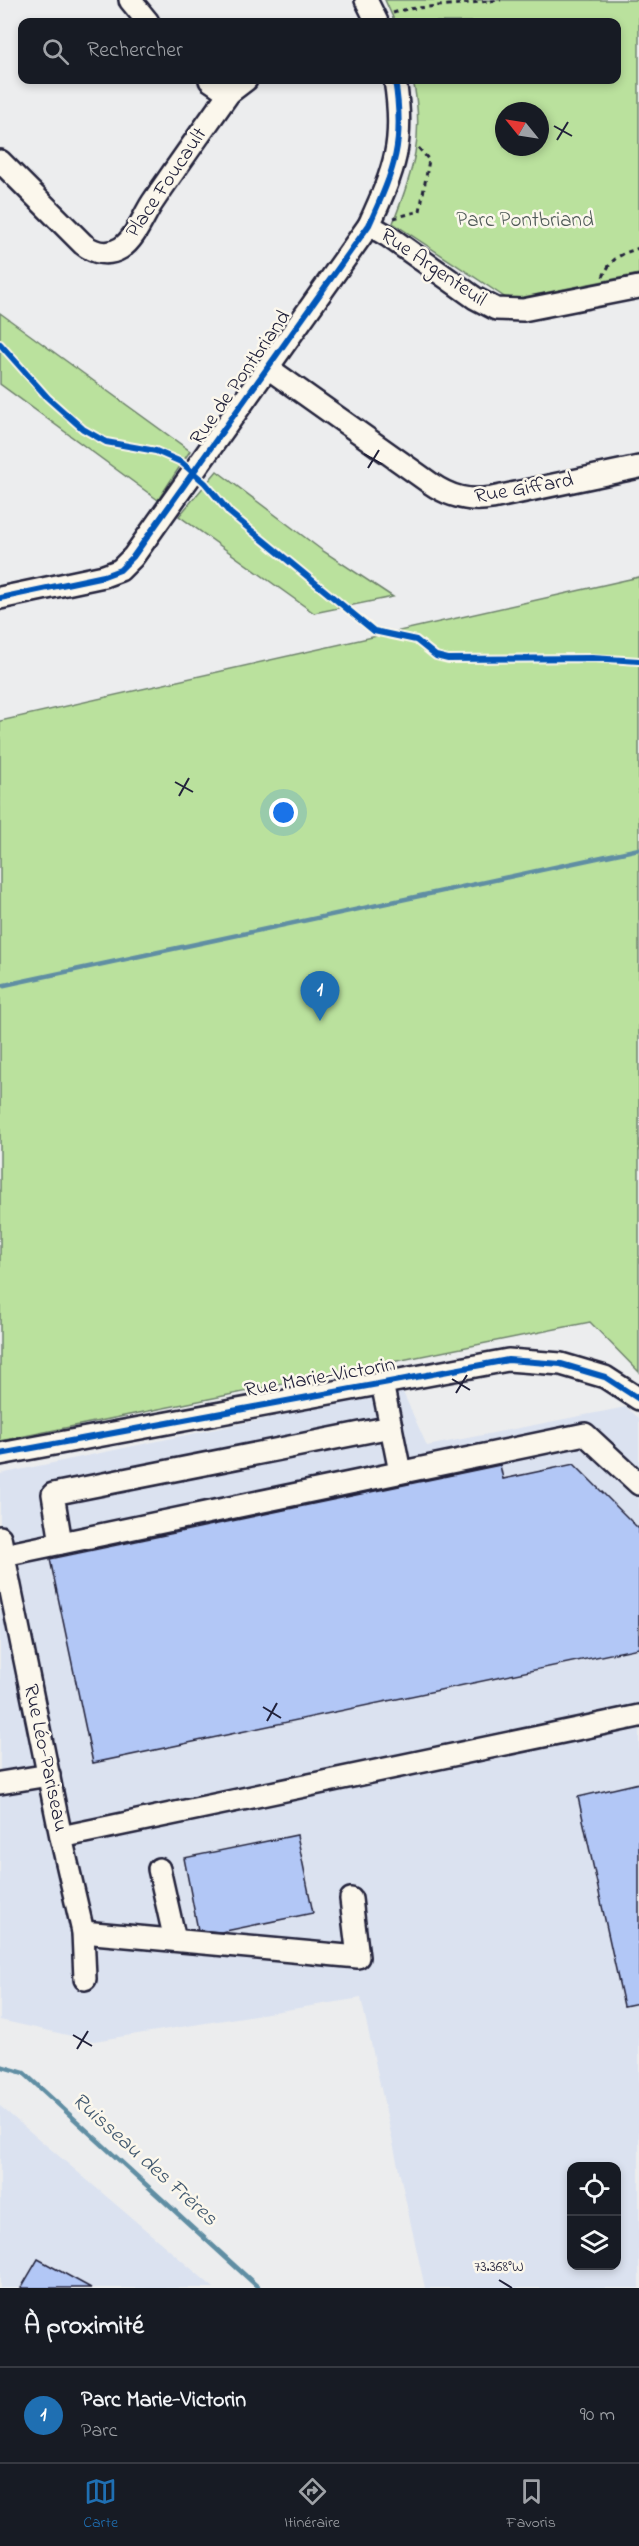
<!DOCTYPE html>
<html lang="fr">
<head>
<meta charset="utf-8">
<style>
  :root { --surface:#171b24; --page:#20242c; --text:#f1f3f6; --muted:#9ea1a6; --line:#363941; --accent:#1f6fb2 }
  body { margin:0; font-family:"Indie Flower",sans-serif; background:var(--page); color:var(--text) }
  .controls { position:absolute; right:18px; bottom:18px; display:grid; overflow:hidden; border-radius:12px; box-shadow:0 3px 9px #0003 }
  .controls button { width:54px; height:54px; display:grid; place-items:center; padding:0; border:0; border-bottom:2px solid var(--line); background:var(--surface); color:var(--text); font:30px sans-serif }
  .compass { position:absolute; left:495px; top:102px; width:54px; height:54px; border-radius:50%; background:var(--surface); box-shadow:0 3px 9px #0003; rotate:300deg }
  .you { position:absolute; left:284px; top:813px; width:21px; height:21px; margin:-15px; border:4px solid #fff; border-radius:50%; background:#1a73e8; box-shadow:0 0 0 9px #1a73e833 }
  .badge { display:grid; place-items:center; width:39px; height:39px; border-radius:50%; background:var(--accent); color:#fff; font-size:20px; font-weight:700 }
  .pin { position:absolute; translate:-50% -50px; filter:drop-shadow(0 2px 3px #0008) }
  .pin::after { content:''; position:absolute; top:32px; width:21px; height:18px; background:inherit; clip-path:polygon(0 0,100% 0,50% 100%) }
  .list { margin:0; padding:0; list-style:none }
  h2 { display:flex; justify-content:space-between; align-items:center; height:78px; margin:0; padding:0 24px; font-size:26px }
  h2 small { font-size:20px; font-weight:400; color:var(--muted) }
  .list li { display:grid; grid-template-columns:39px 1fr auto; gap:18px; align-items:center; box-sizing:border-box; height:96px; padding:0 24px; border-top:2px solid var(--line) }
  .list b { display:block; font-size:22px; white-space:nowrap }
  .list p { margin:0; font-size:20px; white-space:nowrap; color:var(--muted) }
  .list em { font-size:20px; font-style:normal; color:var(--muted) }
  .icon { flex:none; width:33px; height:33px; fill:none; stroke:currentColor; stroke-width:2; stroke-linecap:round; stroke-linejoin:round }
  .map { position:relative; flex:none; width:639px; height:2288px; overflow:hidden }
  .search { position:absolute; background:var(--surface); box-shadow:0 3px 9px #0003; left:18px; right:18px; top:18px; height:66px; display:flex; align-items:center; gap:15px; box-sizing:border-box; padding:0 21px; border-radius:12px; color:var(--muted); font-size:22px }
  .sheet { height:174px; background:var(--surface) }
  nav { display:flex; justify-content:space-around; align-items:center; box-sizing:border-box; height:84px; border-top:2px solid var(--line); background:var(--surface); font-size:16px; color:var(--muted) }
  nav a { display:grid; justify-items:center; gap:3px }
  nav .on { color:var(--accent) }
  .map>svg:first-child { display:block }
</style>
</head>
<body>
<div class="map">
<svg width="639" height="2288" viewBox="0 0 639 2288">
  <rect width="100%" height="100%" fill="#ecedee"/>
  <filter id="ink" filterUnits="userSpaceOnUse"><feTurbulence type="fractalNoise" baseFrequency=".0167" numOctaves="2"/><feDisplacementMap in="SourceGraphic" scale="12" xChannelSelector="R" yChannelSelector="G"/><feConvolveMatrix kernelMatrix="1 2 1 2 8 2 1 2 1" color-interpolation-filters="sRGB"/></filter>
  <g filter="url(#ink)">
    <g fill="#dbe2f0" fill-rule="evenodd">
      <path d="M402,1390L427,1446L626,1407L639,1418V2288H425L361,1998L94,2041L0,2020V1474ZM572,2166H616V2266H572Z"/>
      <path d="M0,2106L214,2288H0Z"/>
    </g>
    <g fill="#bae19d" stroke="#6e826c" stroke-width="1.5" fill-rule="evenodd">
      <path d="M385,0H639V274L509,300L393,223C413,172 425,135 413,80H616V22H395ZM504,111H540V147H504Z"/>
      <path d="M0,313L190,451L158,500L0,384Z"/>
      <path d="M217,471L323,551L393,597L314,613L179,516Z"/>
      <path d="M639,577V1372L590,1322L0,1441V721Z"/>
    </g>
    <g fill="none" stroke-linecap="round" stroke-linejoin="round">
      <g stroke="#608ea3" stroke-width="4.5">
        <path d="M0,986L639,849"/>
        <path d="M0,2066L24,2073L259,2288"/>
      </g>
    </g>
    <g fill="#b2c7f6" stroke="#22223b" stroke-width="1.5">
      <path d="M574,1464L639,1529V1648L93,1763L50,1559L500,1465L503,1479Z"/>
      <path d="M639,1783V2003L624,2006L578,1797Z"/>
      <path d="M297,1835L313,1913L221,1932L198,1930L184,1858Z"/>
      <path d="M38,2259L91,2288H21Z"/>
    </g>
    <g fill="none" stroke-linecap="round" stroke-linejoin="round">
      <defs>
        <g id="minor">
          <path d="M130,0L148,22"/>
          <path d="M366,0L377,22"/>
          <path d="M210,80L229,93"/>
          <path d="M0,161L83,244C94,253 108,256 121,248C135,239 143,217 152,203C177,166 203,130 229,93L246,80"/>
          <path d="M369,225L388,236L475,298L496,309L523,310L639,287"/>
          <path d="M268,368L430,483C450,497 469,502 492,498L639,467"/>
          <path d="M0,598L104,576L120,570L133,557L369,225C395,168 405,143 395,80"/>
          <path d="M391,1427L400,1472"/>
          <path d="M0,1454L508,1360L561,1364L605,1377L639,1399"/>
          <path d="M0,1537L61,1837L83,1932L85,1979"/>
          <path d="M61,1543L53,1494L391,1427L382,1383"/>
          <path d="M4,1555L585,1434L639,1484"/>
          <path d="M0,1783L49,1775"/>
          <path d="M61,1837L639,1716"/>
          <path d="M159,1869L175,1940"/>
          <path d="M83,1932L358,1957L351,1899"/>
        </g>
      </defs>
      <use href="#minor" stroke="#22223b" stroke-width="26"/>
      <g stroke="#22223b" stroke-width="3" stroke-dasharray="4.5 4.5" stroke-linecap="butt">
        <path d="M393,13L407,9L501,0"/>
        <path d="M394,218L420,211L429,160L416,145"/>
        <path d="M603,277C612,257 619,255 639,248"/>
      </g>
      <use href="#minor" stroke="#fbf7ec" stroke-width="21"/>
      <defs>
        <g id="cycleway">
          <path d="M0,344L48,398L83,429L106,442L156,451L181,462L205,483L230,513L374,631L416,640L436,656L448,659L592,658L639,661"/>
          <path d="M0,598L104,576L120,570L133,557L369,225C395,168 405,143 395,80"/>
          <path d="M0,1454L508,1360L561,1364L605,1377L639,1399"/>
        </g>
      </defs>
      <use href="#cycleway" stroke="#fbf7ec" stroke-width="10"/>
      <use href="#cycleway" stroke="#0057b8" stroke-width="6"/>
    </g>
  </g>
  <path fill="none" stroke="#22223b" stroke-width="2" d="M554,126L572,136M557,140L568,122M364,454L382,464M368,468L379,450M175,782L193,792M179,796L189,778M452,1379L470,1390M456,1393L467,1375M263,1707L281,1718M267,1721L277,1703M73,2035L92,2046M77,2049L88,2031M499,2280L512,2288"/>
  <g text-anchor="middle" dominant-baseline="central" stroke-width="5" stroke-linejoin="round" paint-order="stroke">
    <g font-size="21" fill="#22223b" stroke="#fbf7ec">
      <text transform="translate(167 183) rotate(-56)">Place Foucault</text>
      <text transform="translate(433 268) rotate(34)">Rue Argenteuil</text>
      <text transform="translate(241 378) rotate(-55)">Rue de Pontbriand</text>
      <text transform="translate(524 489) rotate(-10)">Rue Giffard</text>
      <text transform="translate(320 1378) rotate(-10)">Rue Marie-Victorin</text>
      <text transform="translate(45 1758) rotate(78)">Rue Léo-Pariseau</text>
    </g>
    <g font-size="21" fill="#505b58" stroke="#fbf7ec">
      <text x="525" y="221">Parc Pontbriand</text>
    </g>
    <g font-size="22" font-style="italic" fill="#41586f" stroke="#fbf7ec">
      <text transform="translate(144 2160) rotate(42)">Ruisseau des Frères</text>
    </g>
  </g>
  <g font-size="15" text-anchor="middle" fill="#22223b" stroke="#fbf7ec" stroke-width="5" stroke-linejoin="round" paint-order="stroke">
    <text x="499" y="2271">73.368°W</text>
  </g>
</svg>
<div class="controls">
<button><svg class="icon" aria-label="locate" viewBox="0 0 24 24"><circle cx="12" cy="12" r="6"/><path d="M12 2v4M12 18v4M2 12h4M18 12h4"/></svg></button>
<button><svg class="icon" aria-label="layers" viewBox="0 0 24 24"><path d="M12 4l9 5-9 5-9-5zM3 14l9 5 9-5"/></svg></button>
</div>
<svg class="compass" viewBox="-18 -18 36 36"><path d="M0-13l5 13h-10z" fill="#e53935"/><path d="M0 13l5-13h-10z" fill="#9ea1a6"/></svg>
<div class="you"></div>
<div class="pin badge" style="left:320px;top:1021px">1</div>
<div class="search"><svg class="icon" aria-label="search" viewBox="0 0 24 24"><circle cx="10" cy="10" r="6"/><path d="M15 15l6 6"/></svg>Rechercher</div>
</div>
<section class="sheet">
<h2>À proximité<small></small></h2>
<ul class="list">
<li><span class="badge">1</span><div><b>Parc Marie-Victorin</b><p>Parc</p></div><em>90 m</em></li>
</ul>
</section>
<nav>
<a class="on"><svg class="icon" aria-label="map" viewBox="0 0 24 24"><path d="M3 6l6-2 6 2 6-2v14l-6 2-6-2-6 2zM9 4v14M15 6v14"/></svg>Carte</a>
<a><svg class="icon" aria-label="directions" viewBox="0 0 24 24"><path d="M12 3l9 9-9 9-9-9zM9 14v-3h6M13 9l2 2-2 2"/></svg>Itinéraire</a>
<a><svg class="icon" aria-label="saved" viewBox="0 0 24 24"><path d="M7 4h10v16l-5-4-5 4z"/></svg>Favoris</a>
</nav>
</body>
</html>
